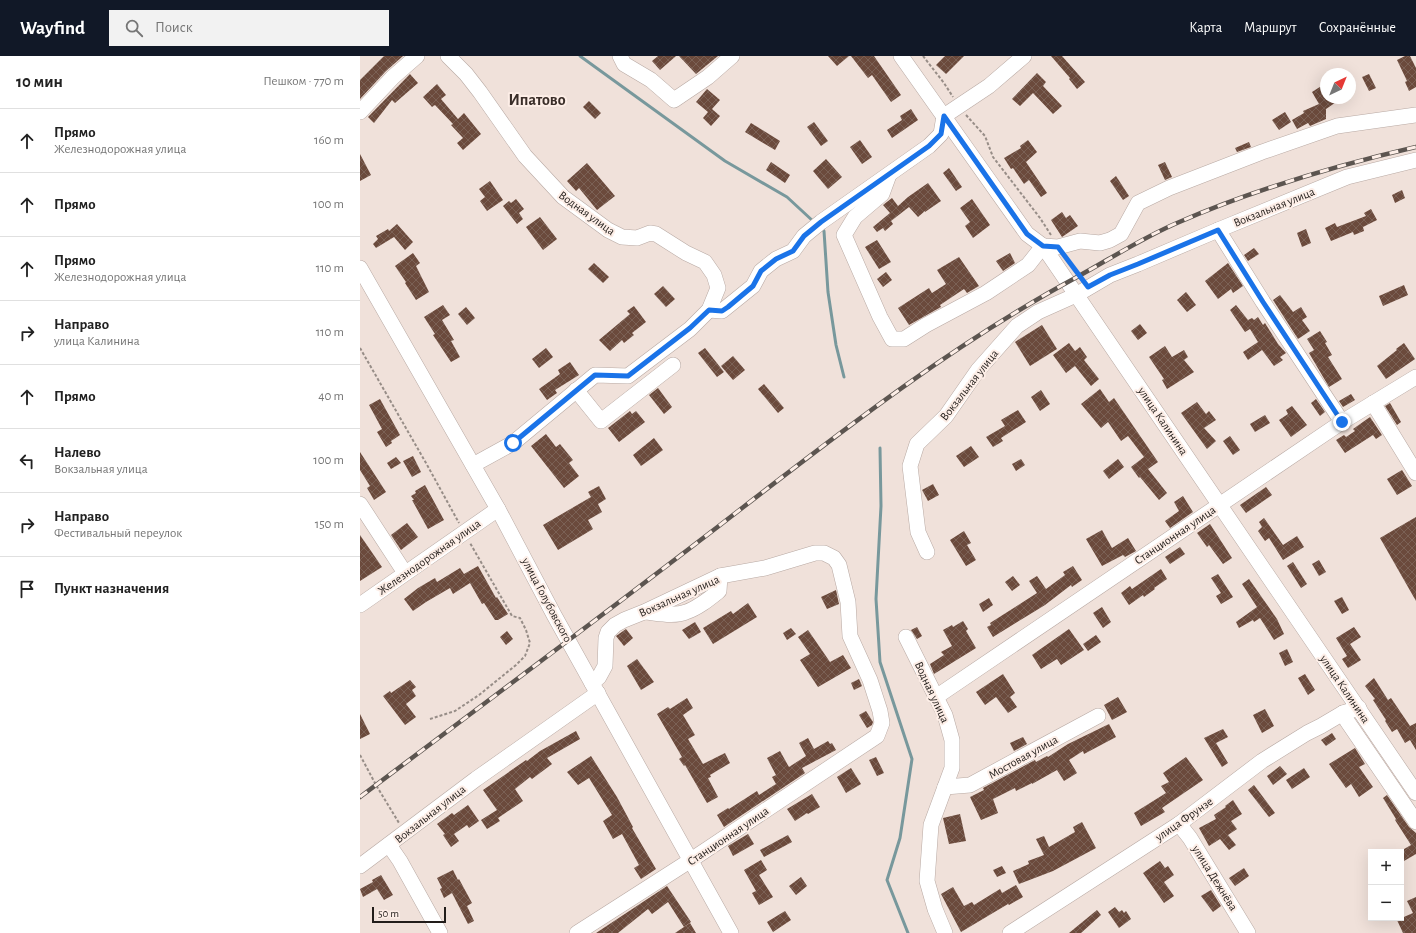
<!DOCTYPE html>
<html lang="ru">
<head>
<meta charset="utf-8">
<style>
  :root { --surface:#fff; --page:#f2f2f2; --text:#222; --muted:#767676; --line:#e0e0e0; --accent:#111827 }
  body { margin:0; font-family:"Alegreya Sans",sans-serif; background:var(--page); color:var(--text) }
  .controls { position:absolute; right:12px; bottom:12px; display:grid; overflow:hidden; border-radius:0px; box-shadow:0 4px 16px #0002 }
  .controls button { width:36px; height:36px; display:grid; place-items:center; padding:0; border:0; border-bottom:1px solid var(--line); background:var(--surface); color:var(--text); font:20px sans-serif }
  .compass { position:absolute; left:960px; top:12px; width:36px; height:36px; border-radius:50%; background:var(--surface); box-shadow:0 4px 16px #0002; rotate:43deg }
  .scale { position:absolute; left:12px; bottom:10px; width:74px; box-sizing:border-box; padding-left:4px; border:2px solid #221d1a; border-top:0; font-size:11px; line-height:14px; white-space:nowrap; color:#221d1a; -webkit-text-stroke:3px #fdeee7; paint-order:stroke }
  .stop { position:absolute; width:12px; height:12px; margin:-9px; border:3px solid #1a73e8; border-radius:50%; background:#fff }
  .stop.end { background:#1a73e8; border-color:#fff; box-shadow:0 1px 4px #0008 }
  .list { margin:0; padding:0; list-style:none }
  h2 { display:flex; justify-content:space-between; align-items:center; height:52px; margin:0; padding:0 16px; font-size:17px }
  h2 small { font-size:13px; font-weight:400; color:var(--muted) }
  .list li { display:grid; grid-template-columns:26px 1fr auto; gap:12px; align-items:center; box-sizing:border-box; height:64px; padding:0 16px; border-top:1px solid var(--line) }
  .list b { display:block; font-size:15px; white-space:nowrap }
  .list p { margin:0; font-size:13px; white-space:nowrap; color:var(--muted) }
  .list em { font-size:13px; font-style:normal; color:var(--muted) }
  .icon { flex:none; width:22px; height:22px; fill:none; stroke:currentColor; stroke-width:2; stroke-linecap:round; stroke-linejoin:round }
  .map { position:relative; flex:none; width:1056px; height:877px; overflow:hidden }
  header { display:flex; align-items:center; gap:24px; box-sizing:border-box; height:56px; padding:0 20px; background:var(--accent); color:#fff }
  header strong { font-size:19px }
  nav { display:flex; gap:22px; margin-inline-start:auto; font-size:14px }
  .search { width:280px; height:36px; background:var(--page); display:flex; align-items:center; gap:10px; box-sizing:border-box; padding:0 14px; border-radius:0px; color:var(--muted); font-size:15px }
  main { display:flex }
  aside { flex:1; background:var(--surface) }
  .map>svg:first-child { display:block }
</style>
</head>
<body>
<header>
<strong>Wayfind</strong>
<div class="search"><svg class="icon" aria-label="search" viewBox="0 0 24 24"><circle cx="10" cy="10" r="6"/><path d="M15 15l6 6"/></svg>Поиск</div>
<nav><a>Карта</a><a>Маршрут</a><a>Сохранённые</a></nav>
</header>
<main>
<aside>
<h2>10 мин<small>Пешком · 770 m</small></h2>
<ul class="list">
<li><svg class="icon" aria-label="ahead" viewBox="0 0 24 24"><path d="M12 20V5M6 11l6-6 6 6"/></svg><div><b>Прямо</b><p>Железнодорожная улица</p></div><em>160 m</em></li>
<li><svg class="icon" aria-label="ahead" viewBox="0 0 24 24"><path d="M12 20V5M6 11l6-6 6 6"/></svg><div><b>Прямо</b></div><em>100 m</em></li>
<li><svg class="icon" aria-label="ahead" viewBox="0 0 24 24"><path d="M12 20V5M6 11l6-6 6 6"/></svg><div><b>Прямо</b><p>Железнодорожная улица</p></div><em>110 m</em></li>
<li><svg class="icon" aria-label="right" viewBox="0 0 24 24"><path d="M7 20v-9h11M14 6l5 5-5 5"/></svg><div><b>Направо</b><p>улица Калинина</p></div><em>110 m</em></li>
<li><svg class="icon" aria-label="ahead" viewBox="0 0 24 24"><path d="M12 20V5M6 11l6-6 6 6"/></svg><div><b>Прямо</b></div><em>40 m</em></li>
<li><svg class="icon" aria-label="left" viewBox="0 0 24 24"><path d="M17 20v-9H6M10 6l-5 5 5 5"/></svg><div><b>Налево</b><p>Вокзальная улица</p></div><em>100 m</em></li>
<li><svg class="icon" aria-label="right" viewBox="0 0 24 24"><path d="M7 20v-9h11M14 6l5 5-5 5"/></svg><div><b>Направо</b><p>Фестивальный переулок</p></div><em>150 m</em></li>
<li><svg class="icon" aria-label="arrive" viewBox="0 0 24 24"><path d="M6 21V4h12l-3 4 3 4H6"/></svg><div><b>Пункт назначения</b></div></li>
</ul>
</aside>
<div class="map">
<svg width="1056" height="877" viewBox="0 0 1056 877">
  <defs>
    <pattern id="building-cross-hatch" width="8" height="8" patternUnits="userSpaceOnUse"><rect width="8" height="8" fill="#6b4a3c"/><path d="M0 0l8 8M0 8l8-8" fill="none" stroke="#7b6155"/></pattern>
  </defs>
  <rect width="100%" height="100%" fill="#f0e1da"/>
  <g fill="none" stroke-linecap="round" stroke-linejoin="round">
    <g stroke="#78989c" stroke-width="3">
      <path d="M220,0L365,105L427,141L454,166"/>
      <path d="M460,171L464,175L468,236L476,289L484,321"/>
      <path d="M520,392L521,450L516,543L520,606L552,703L540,782L527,824L548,877"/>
    </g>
  </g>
  <g fill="url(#building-cross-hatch)">
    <path d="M24,0H43L26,15L0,43V24Z"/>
    <path d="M298,0H316L300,14L292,5Z"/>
    <path d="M319,0H358L336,18Z"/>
    <path d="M468,0H489L477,10Z"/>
    <path d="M491,0H514L541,39L531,46L512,19L508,22Z"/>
    <path d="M585,0H604L586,18L576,9Z"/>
    <path d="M691,0H702L725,26L717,33L709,23L710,22Z"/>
    <path d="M1045,0H1050L1056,12V31L1049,35L1045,26L1047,25L1037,4Z"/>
    <path d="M677,17L686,26L683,30L702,50L693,58L673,37L660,50L652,43Z"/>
    <path d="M50,18L58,27L35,47L32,44L14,67L8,61Z"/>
    <path d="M1009,18L1016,32L1009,35L1002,21Z"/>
    <path d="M966,27V42H982L966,53V63L950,70L948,67L937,73L932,64L944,57L943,55L959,48L952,36Z"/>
    <path d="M77,28L86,39L81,43L98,63L104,57L121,78L103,94L97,87L103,82L91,69L93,68L75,49L72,51L63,41Z"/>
    <path d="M347,33L360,44L352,53L360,60L351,70L343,62L348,56L336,46Z"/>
    <path d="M229,45L241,57L235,63L223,51Z"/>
    <path d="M551,53L558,64L532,82L527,74L542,64L540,60Z"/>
    <path d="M925,56L931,66L919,74L912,64Z"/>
    <path d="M454,66L468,85L461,90L447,71Z"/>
    <path d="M391,67L420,85L415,94L385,76Z"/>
    <path d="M500,84L512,101L502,108L490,91Z"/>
    <path d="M668,84L677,96L666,106L687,137L681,141L669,124L664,128L653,112L651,113L644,102L661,92L660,90Z"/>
    <path d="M889,86L891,91L877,96L875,92Z"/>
    <path d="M0,98L11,119L0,125Z"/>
    <path d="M466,103L482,121L468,133L453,115Z"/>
    <path d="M411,106L430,119L425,127L406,114Z"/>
    <path d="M805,106L812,121L805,124L798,109Z"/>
    <path d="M227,107L255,140L237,154L219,132L216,135L207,125Z"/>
    <path d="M589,112L602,131L596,135L583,117Z"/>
    <path d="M756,120L769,140L763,144L750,125Z"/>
    <path d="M130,125L143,144L127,155L120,145L125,141L119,133Z"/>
    <path d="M568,127L581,145L565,156V155L558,161L549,151L531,165L533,168L525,175L523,172L517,176L513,171L530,157L523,149L532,142L538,150L548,141Z"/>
    <path d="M1042,134L1045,142L1035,147L1032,139Z"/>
    <path d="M156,143L164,153L159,157L163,163L157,168L143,150L149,145L151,147Z"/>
    <path d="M612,143L630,169L613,182L605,170L610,166L600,152Z"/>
    <path d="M1011,153L1017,164L1003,171L1004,175L994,179L993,176L971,185L965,172L975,167L977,171L1006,160L1004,157Z"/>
    <path d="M702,156L706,162L710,159L718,170L702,181L691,164Z"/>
    <path d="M180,161L197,183L183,194L166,171Z"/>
    <path d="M37,168L53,186L45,194L34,181L16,192L13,188L18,183L16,180L28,173L29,175Z"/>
    <path d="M946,173L951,187L942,191L937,177Z"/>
    <path d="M517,184L531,206L519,213L505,191Z"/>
    <path d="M894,192L899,198L888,205L884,199Z"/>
    <path d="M53,197L60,207L56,210L69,236L56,244L45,227L46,226L35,210Z"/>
    <path d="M650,197L655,207L643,215L636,205Z"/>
    <path d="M599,201L619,230L607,237L604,233L580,249L581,251L549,269L538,252L569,232L572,237L586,228L577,214Z"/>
    <path d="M234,207L249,221L243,227L228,213Z"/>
    <path d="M868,207L883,230L873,237L871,233L858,243L845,225Z"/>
    <path d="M526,216L532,224L523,231L517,223Z"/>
    <path d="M1044,229L1048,239L1023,250L1019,240Z"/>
    <path d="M303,230L315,243L306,251L294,238Z"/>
    <path d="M826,236L836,249L827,256L817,244Z"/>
    <path d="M920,239L933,256L941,251L947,261L942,264L950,275L938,283L913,244Z"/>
    <path d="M83,249L90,259L82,264L94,284L91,285L100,301L91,306L73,279L75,278L64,261Z"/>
    <path d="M876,249L888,264L892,262L894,264L898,261L903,269L905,267L918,288L926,297L920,301L923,304L914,310L902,294L888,304L883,296L898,286L890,273L885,276L870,254Z"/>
    <path d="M274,250L286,266L272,277L274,279L264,287L262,284L250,295L239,284L270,258L267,255Z"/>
    <path d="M106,251L115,262L107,269L98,258Z"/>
    <path d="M780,268L787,277L778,284L771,275Z"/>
    <path d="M682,269L697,293L670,310L655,286Z"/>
    <path d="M960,275L967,286L965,287L972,299L968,301L982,323L969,331L949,297L954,294L947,283Z"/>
    <path d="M709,287L715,295L720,291L727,301L724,304L739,323L731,330L715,310L706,317L693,299Z"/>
    <path d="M1044,287L1055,303L1026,323L1017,310L1037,294L1036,293Z"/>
    <path d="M805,290L812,301L824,294L828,301L824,304L834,316L807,333L802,324L804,323L789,301Z"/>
    <path d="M186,292L193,301L179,312L172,303Z"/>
    <path d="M345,292L364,316L357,321L338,297Z"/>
    <path d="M373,300L385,314L373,324L361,310Z"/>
    <path d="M210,306L219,319L195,334L197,337L187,344L179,333L200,318L198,314Z"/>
    <path d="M404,328L424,352L418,357L398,333Z"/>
    <path d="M298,332L312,351L304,358L289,339Z"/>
    <path d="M740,333L749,346L754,342L798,406L788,413L807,437L799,444L780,421L779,422L771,411L784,401L768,380L761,385L748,366L741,372L721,348Z"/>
    <path d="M681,334L690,348L680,355L671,341Z"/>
    <path d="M991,338L995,344L983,351L979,345Z"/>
    <path d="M20,343L40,379L31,385L32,387L26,391L17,376L22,373L9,349Z"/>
    <path d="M956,343L965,356L960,360L951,347Z"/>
    <path d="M837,346L846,358L849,355L856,364L844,372L856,385L847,393L821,357Z"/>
    <path d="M1030,347L1041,366L1037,369L1025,350Z"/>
    <path d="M932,350L947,369L931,381L919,364L928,358L926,354Z"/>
    <path d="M658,354L666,366L641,382L643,385L633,391L626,381L645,370L641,364Z"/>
    <path d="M270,355L272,358L276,355L285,366L259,386L248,372Z"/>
    <path d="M905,359L910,367L895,376L890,368Z"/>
    <path d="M1010,361L1022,379L1016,383L1013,379L985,397L976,384L984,379L986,381L995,375L993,373Z"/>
    <path d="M186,378L196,391L200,388L213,404L209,407L219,420L204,432L171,390Z"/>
    <path d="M870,380L880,394L873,399L863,385Z"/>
    <path d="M294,382L303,394L281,410L273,399Z"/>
    <path d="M611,390L619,401L604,411L596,400Z"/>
    <path d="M0,396L26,436L14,444L7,432L10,430L0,414Z"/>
    <path d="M53,400L61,416L52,421L43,405Z"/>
    <path d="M36,401L41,407L31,413L27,407Z"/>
    <path d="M661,403L665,409L656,415L652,408Z"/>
    <path d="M758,403L764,411L749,423L743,415Z"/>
    <path d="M1042,414L1052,430L1037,439L1027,423Z"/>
    <path d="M573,428L579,439L568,445L562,434Z"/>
    <path d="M65,429L84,464L68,473L52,444H54L51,440L56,437L55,435Z"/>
    <path d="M239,430L246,443L238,448L242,456L228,464L233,473L198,494L183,469L231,441L228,436Z"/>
    <path d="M906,431L912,439L886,457L880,449Z"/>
    <path d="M823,440L833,456L810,472L805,465L819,455L814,446Z"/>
    <path d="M1056,461V545L1020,482Z"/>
    <path d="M904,462L923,489L937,480L944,491L923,504L909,482L905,485L898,475L902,471L899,466Z"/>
    <path d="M47,467L58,481L41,494L31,479Z"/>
    <path d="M850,468L872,502L863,508L849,489L847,491L837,477Z"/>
    <path d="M742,474L752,492L768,482L776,495L765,501L763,499L742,510L726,483Z"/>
    <path d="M604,475L611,487L607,489L616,504L606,510L590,484Z"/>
    <path d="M0,479L22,511L0,525Z"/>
    <path d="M820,491L825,498L810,508L805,501Z"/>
    <path d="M959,504L966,516L959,520L952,508Z"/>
    <path d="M933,506L947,528L941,532L927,510Z"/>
    <path d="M118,510L136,542L137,541L148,558L138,564H135L124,547L122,548L110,527L93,538L90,532L66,546L53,555L44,543L58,532L75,522L77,526L100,512L104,518Z"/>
    <path d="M713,510L722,524L712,531L711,529L685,549L633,581L627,571L631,569L630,567L677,537L669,525L677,520L686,533L705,519L703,516Z"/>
    <path d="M801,513L807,523L794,532L795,533L784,541L783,539L769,549L761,537L770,530L772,533Z"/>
    <path d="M858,518L873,541L861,548L856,540L861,537L851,522Z"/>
    <path d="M653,520L660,529L652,535L645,526Z"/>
    <path d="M889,523L917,563L924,578L914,584L900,562L894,566L893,564L879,572L876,566L897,551L882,528Z"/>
    <path d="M476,534L479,548L467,553L461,541Z"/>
    <path d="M982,541L989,554L982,558L974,545Z"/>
    <path d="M629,542L633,549L623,556L619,548Z"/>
    <path d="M388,547L397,561L353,588L343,572L371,555L373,558Z"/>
    <path d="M742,551L751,566L743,572L733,557Z"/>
    <path d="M603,565L608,573L606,575L616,592L574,618L570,608L584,599L581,596L592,590L583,574L592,569L593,571Z"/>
    <path d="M335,566L341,576L329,583L322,574Z"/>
    <path d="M557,571L562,580L557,583L551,574Z"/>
    <path d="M994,571L1001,581L990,588L1001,604L988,612L982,603L987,600L976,582Z"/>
    <path d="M431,572L436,578L427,584L423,577Z"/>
    <path d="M266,573L273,582L264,590L256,580Z"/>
    <path d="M709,573L724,594L701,609L697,603L681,613L672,599Z"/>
    <path d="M448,574L470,606L483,599L491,612L458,631L440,604L450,598L438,581Z"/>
    <path d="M147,575L153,583L146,589L140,581Z"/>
    <path d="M736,579L741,586L728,595L723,588Z"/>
    <path d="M927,593L933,606L925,610L919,597Z"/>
    <path d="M277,603L294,626L281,634L267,610Z"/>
    <path d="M643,618L655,637L650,641L657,651L648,657L636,641L625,649L616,636Z"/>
    <path d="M945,618L955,634L948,639L938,622Z"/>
    <path d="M1014,622L1028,644L1031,642L1050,670L1056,667V694L1050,684L1045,687L1037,673L1032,676L1025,665L1026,664L1013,644L1015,643L1005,630Z"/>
    <path d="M499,623L502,630L494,634L491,627Z"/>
    <path d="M50,624L56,631L52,634L56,640L46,648L56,661L45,669L23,640L30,635L31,637Z"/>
    <path d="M758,641L767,656L752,664L744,649Z"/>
    <path d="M327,642L333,652L323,659L335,679L328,683L343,708L365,697L370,707L350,719L351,721L348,722L358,741L347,747L325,709L324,710L319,703L322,701L297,658L308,651L310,653Z"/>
    <path d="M905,653L914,670L902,677L893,659Z"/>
    <path d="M506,655L513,666L512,669L507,672L499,659Z"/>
    <path d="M0,658L10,678L0,683Z"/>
    <path d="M749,668L756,681L724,698L723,695L709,704L717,717L704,725L697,714L672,728V727L656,735L655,732L633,743L638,757L621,764L610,741L624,734L623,732L675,704L676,706L687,700L688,701L708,688Z"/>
    <path d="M863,673L868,681L856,687L868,707L862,711L844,682Z"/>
    <path d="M216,675L220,683L187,702L192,708L172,723L170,721L155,733L163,745L138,762L140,765L127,773L121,764L137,754L123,734L166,704L167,705L180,695Z"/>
    <path d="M972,677L976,683L966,690L961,684Z"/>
    <path d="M663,681L667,688L654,695L650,687Z"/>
    <path d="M448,682L454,693L468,685L470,688L472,687L476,694L442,712L445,717L364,771L357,759L368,752L369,753L397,735L399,739L416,728L412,721L416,719L407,702L420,695L429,711L446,700L439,687Z"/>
    <path d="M995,692L1005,708L999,711L1013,731L999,741L991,728L986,732L969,708Z"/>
    <path d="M231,700L257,741L273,771L272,772L296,813L281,823L274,812L279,809L262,778L253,783L243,765L252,759L229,722L218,729L207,716Z"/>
    <path d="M516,701L524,717L517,720L509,704Z"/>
    <path d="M826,701L843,724L802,752L805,756L781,770L774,757L806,737L801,730L809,726L803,717Z"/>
    <path d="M920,710L927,718L913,729L907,720Z"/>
    <path d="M491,712L501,728L486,737L477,721Z"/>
    <path d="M944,712L950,721L932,733L926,724Z"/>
    <path d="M894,729L915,757L909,761L888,734Z"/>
    <path d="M452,738L460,751L448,758L447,757L435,765L427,753Z"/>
    <path d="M1027,739L1049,771L1056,777V798L1044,805L1041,801V796H1039L1051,789L1035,764L1036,763L1023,742Z"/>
    <path d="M873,744L882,758L871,765L877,773L868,779L876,789L869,794L860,783L849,790L839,772L856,763L854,759L866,751L865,750Z"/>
    <path d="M108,749L119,765L109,772L107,769L94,778L99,785L91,791L83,779L85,778L77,768L92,757L94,759Z"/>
    <path d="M600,758L606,785L589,788L583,762Z"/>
    <path d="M722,766L736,792L693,815L659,828L653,815L669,808L668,805L684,799L676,783L684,780L689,791L715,776L713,771Z"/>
    <path d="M388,778L394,788L373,800L368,790Z"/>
    <path d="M428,779L432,786L404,801L400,794Z"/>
    <path d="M401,804L407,814L399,819L413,841L399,849L392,837L396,835L384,814Z"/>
    <path d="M800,805L805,812L808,810L814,819L804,826L814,840L804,847L783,817Z"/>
    <path d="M642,810L646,817L637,821L633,814Z"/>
    <path d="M884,812L889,820L875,830L869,822Z"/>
    <path d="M93,814L98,824L99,823L112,847L107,850L114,865L108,868L92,837L84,842L80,833L82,832L77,822Z"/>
    <path d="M21,819L33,839L24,844L17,833L3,841L0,833L13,826L12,824Z"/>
    <path d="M441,821L447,830L436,839L429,830Z"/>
    <path d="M656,829L663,841L649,849L648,848L601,876L581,838L593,831L604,850L612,846L614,849L640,833L642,837Z"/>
    <path d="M307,830L331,866L324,871L308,846L292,858L288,853L258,877H236Z"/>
    <path d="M851,834L861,850L853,856L841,840Z"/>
    <path d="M1056,841V877H1043L1037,864L1053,857L1047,845Z"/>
    <path d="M755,851L759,856L762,854L764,857L766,855L771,863L759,872L748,856Z"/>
    <path d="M737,854L741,859L721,877H709Z"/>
    <path d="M425,855L431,864L413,876L407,866Z"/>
    <path d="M330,867L336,877H315Z"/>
  </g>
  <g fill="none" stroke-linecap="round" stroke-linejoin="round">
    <defs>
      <g id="minor">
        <path d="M88,0L106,18L120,36L165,100L203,141L248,174L262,181L277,182L290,177L296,178L326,197L345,206L354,219L358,232L349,254L330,273L268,320L235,319L153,387L113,409"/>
        <path d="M260,0L264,8L291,24L314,44L348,21L372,0"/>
        <path d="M541,0L667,178L683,190L1056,737"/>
        <path d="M0,56L33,21L57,0"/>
        <path d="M529,119L522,138L495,161L484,179L520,261L532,283H544L566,269L626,237L668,209L683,190L698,191L720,185L740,187L750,184L761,178L778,147L809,132L902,96L977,70L1056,59"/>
        <path d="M858,174L903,246L982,366"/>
        <path d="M0,212L138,453L194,559L371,877"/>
        <path d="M349,254L362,255L367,251L393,230L401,215L416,203L433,195L444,180L461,166L569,90L581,78L584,60L629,30L664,0"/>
        <path d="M216,334L241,365L313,309"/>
        <path d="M1013,347L1056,417"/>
        <path d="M0,448L45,517"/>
        <path d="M567,496L558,476L550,410L557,388L586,360L618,314L657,270L678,256L716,239L750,219L778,208L858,174L987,121L1056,104"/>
        <path d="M0,549L138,453"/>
        <path d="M285,556C297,557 314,561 326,556C338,552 349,543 359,535L360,520"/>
        <path d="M546,581L585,659L592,684V712L571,769L567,825L575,853L585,877"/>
        <path d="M576,641L982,366L1056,321"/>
        <path d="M983,657L987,665L1056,766"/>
        <path d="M585,731L610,729L738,660"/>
        <path d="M819,768L830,782L888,877"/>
        <path d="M29,789L40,805L80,877"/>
        <path d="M0,810L116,723L238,637"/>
        <path d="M217,877L331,804L517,680L522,667L520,655L510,624L490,580L488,546L479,509L474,502L464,497H455L405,512L360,520L284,556L264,564L255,569L248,576L246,582L245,610L239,621L232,627"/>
        <path d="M650,877L819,768L902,705L947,677L961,670L983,657L999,652"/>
      </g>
    </defs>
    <use href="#minor" stroke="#b8a9a3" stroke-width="16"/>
    <g stroke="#978d87" stroke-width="2" stroke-dasharray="3 2" stroke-linecap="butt">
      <path d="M563,0L584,27L593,41"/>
      <path d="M606,59L625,80L633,101L680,162L691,179"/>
      <path d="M0,292L66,407L99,467"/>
      <path d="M70,663L95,655L119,639L156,609L165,600L170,587L166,574L160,562L152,560L110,487"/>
      <path d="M0,699L16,729L39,767"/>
    </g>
    <use href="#minor" stroke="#fff" stroke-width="15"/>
    <defs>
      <path id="rail" d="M0,741C117,653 235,565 351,476C469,385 586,292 717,221C750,203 782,182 817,167C893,134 974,110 1056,91"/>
    </defs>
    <use href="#rail" stroke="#5c5550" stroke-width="4.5"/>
    <use href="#rail" stroke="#fdeee7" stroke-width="3" stroke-dasharray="9" stroke-linecap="butt"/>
  </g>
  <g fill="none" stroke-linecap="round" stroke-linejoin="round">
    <path stroke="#1a73e8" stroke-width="5" d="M153,387L235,319L268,320L330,272L349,254L362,255L368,251L393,230L401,215L416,203L433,195L444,180L461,166L569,90L581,78L584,60L667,178L683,190L698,191L728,231L750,219L778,208L858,174L903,246L982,366"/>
  </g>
  <g text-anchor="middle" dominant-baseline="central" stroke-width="4" stroke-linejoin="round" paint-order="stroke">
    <g font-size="12" fill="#221d1a" stroke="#fdeee7">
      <text transform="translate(914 151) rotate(-22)">Вокзальная улица</text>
      <text transform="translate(227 157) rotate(36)">Водная улица</text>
      <text transform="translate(609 329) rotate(-52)">Вокзальная улица</text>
      <text transform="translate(803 365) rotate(56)">улица Калинина</text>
      <text transform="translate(815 479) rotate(-34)">Станционная улица</text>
      <text transform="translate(69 501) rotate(-35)">Железнодорожная улица</text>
      <text transform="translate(319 540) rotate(-24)">Вокзальная улица</text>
      <text transform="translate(187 544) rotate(62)">улица Голубовского</text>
      <text transform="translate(985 633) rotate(56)">улица Калинина</text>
      <text transform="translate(572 636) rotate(65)">Водная улица</text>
      <text transform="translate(663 701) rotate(-29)">Мостовая улица</text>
      <text transform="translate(70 758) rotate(-38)">Вокзальная улица</text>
      <text transform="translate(824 763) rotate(-35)">улица Фрунзе</text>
      <text transform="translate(368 780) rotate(-34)">Станционная улица</text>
      <text transform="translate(855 822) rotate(58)">улица Дежнёва</text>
    </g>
    <g font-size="16" font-weight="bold" fill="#3a2e29" stroke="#fdeee7">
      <text x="177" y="44">Ипатово</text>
    </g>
  </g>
</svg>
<div class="controls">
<button>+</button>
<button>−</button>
</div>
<svg class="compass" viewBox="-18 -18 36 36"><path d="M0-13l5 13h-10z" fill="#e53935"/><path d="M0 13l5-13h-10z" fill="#767676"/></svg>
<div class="scale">50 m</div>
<div class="stop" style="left:153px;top:387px"></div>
<div class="stop end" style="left:982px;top:366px"></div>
</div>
</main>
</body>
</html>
